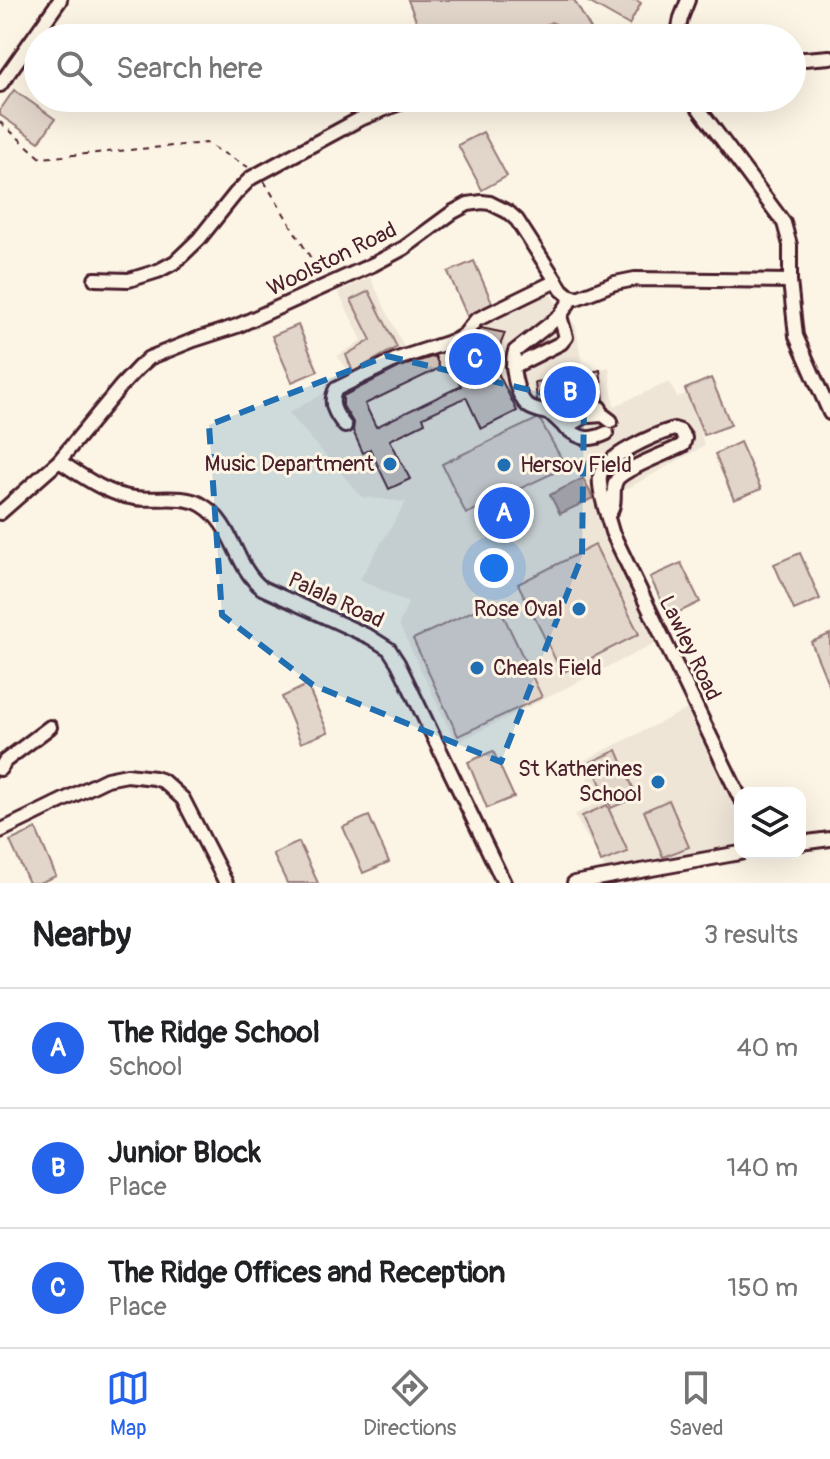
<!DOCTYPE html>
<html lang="en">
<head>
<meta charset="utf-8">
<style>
  :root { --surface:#fff; --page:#f6f6f6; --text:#202124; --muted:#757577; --line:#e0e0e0; --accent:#2563eb }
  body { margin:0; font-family:Pangolin,sans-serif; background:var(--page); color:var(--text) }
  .controls { position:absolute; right:24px; bottom:24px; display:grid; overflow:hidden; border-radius:16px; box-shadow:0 8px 32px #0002 }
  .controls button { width:72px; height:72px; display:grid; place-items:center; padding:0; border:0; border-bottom:2px solid var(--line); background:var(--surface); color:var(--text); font:40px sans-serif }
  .you { position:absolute; left:494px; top:568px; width:28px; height:28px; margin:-20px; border:6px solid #fff; border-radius:50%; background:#1a73e8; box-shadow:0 0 0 12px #1a73e833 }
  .badge { display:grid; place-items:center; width:52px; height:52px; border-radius:50%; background:var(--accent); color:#fff; font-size:26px; font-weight:700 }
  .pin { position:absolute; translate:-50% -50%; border:4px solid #fff; box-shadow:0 2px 8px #0006 }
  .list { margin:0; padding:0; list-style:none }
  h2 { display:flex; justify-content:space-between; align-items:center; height:104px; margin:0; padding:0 32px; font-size:34px }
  h2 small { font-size:26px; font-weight:400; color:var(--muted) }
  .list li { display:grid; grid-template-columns:52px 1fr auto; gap:24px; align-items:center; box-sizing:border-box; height:120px; padding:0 32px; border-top:2px solid var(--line) }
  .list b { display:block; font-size:30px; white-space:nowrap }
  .list p { margin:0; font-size:26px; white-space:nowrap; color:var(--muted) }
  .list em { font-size:26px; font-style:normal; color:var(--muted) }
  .icon { flex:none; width:44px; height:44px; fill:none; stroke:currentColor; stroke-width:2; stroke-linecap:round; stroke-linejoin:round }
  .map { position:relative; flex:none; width:830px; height:883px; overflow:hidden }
  .search { position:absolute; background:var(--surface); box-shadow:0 8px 32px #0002; left:24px; right:24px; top:24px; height:88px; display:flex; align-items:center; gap:20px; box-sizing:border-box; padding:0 28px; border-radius:44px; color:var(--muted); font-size:30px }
  .sheet { height:464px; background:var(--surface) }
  nav { display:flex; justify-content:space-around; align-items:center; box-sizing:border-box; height:112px; border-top:2px solid var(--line); background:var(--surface); font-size:22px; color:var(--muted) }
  nav a { display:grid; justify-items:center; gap:4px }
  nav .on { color:var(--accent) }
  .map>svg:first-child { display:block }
</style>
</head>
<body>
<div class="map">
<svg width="830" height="883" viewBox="0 0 830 883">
  <rect width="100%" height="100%" fill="#fcf5e5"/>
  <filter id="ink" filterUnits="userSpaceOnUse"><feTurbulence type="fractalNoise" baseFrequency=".0125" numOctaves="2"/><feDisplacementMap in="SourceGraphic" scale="16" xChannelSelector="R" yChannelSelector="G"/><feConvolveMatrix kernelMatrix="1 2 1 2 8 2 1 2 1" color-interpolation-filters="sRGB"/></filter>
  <g filter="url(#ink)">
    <g fill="#eee5d7">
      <path d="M370,277L405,349L468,325V317L540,282L576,326L583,373L609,367L614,406L669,382L677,397L691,393L704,446L623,491L621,510L597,516L656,643L456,743L399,624L408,603L360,579L406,502L362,497L289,413L352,377L337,356L362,340L338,292Z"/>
      <path d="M687,709L740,809V849L611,872L605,868L574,815L600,801L579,763Z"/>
    </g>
    <g fill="#e2d5ca" stroke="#967a7a" stroke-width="2">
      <path d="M408,0H574L596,38H572L563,27L551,22L544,26L538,38H423Z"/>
      <path d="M585,0H636L641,3L629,25Z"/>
      <path d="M14,90L55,119L39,142L0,115V110Z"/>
      <path d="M483,132L507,176L482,190L458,145Z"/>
      <path d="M474,261L494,307L468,318L448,272Z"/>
      <path d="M369,291L397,347L353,372L346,355L371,340L351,300Z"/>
      <path d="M298,325L318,371L292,382L272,336Z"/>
      <path d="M711,378L731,425L704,435L685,389Z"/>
      <path d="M539,418L566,467L466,514L442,464Z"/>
      <path d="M740,442L761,489L734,500L715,454Z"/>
      <path d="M595,545L639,634L562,673L518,584Z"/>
      <path d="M800,553L820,599L794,610L774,564Z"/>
      <path d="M681,563L700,602L669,617L650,577Z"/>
      <path d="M496,600L542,697L458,736L413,639Z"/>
      <path d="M830,634V688L811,642Z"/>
      <path d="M307,685L328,732L301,743L282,697Z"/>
      <path d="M617,750L637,797L611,808L591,762Z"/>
      <path d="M493,751L514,797L487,808L468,762Z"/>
      <path d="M669,800L689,847L663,857L644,811Z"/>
      <path d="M607,805L628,852L601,862L582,816Z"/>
      <path d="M369,816L389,862L363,873L343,827Z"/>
      <path d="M36,829L56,876L39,883H29L10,841Z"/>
      <path d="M299,842L318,883H287L273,854Z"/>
    </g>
    <path fill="#c0aca5" stroke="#917474" stroke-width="2" d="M583,478L593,498L560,514L550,495Z"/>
    <g fill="#cfc0b7" stroke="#4a1f2b" stroke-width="2">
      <path d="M481,328L505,333L493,363L517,411L481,429L466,397L423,417L425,423L390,440L410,479L389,489L370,449L363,453L353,431L354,424L343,406V396L400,367L435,356L440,368L365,404L376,427L461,386L448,362L463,356L470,341Z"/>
      <path d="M600,370L604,400H596L585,406L559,409L548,402L537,401L535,382L574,377Z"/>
    </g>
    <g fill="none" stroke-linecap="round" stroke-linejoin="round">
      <defs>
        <g id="minor">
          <path d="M677,38L681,18L688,0"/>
          <path d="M792,60L830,57"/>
          <path d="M0,85L60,0"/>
          <path d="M691,98L784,223L790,245V281L796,336L830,413"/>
          <path d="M95,279L129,280L158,271L175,262L199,239L236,193L251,178L358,120L412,98"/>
          <path d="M572,298L560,316L515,351C510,365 516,396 528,406C534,411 544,411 552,415C557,419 561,424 566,428C582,440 590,441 607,433"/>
          <path d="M513,367L561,343L566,337L560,316"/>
          <path d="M589,416L603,415L611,421"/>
          <path d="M345,426C336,415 328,403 336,389L397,359L456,340L464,335L476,320L556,281"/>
          <path d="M565,428L600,408"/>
          <path d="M59,461C82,476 108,495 135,498C157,501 183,494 202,505C234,524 234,566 262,588L370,637L389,649L398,663L504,883"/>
          <path d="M0,513L59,461L121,386L138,368L149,358L194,340L237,326L374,264L404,248L453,212L468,204L482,202L490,203L508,212L517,220L562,290L568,295L577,298L615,283L635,279L790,281"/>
          <path d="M608,515C619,503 609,488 618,478C628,467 668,453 683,445L685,438L680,431L674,429C657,434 603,456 600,476C598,490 608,517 612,532L740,798"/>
          <path d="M0,769L5,761L50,727"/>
          <path d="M0,831L107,779L127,775L154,778L163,781L183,799L226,883"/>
          <path d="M800,843L830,839"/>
          <path d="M574,883L740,853"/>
        </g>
      </defs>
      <use href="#minor" stroke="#4a1f2b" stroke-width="18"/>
      <g stroke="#4a1f2b" stroke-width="2" stroke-dasharray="6 6" stroke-linecap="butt">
        <path d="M0,122L41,158L206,143L248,167"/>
        <path d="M264,181L321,275"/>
      </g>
      <use href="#minor" stroke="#fcf5e5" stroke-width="12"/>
    </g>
  </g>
  <path fill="#1f6fb2" fill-opacity="0.2" stroke="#1f6fb2" stroke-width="6" stroke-dasharray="16 10" stroke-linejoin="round" d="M387,356L584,403L582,556L501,762L313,685L222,615L209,425Z"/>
  <g fill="#1f6fb2" stroke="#fcf5e5" stroke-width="3">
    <circle cx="390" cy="464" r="8"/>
    <circle cx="504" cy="465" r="8"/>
    <circle cx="579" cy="609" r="8"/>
    <circle cx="477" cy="668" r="8"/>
    <circle cx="658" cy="782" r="8"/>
  </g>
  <g text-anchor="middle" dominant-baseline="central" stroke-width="6" stroke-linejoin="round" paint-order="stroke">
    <g font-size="22" fill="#4a1f2b" stroke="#fcf5e5">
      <text transform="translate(332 259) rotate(-26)">Woolston Road</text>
      <text transform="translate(336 600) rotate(25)">Palala Road</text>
      <text transform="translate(690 648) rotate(64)">Lawley Road</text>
    </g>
    <g font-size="22" fill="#4a1f2b" stroke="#fcf5e5" text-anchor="end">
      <text x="374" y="464">Music Department</text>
      <text x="520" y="465" text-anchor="start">Hersov Field</text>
      <text x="563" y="609">Rose Oval</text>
      <text x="493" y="668" text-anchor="start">Cheals Field</text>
      <text x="642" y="769">St Katherines<tspan x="642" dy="25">School</tspan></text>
    </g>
  </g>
</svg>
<div class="controls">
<button><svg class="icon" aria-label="layers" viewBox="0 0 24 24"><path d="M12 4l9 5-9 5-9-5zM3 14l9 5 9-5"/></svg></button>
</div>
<div class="you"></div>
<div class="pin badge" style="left:504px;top:513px">A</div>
<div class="pin badge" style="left:570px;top:392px">B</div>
<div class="pin badge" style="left:475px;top:359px">C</div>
<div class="search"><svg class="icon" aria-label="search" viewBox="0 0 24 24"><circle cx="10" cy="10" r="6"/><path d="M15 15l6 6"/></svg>Search here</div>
</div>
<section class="sheet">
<h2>Nearby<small>3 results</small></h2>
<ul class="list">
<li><span class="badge">A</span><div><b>The Ridge School</b><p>School</p></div><em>40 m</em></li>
<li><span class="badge">B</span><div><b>Junior Block</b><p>Place</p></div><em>140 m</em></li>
<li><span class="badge">C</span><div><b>The Ridge Offices and Reception</b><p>Place</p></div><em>150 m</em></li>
</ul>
</section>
<nav>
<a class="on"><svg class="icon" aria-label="map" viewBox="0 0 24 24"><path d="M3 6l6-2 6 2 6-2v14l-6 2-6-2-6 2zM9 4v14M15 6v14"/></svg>Map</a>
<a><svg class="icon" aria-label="directions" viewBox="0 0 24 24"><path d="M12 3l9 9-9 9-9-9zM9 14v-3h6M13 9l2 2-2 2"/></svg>Directions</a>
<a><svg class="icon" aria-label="saved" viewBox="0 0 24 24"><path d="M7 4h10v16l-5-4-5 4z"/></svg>Saved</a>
</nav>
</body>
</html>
